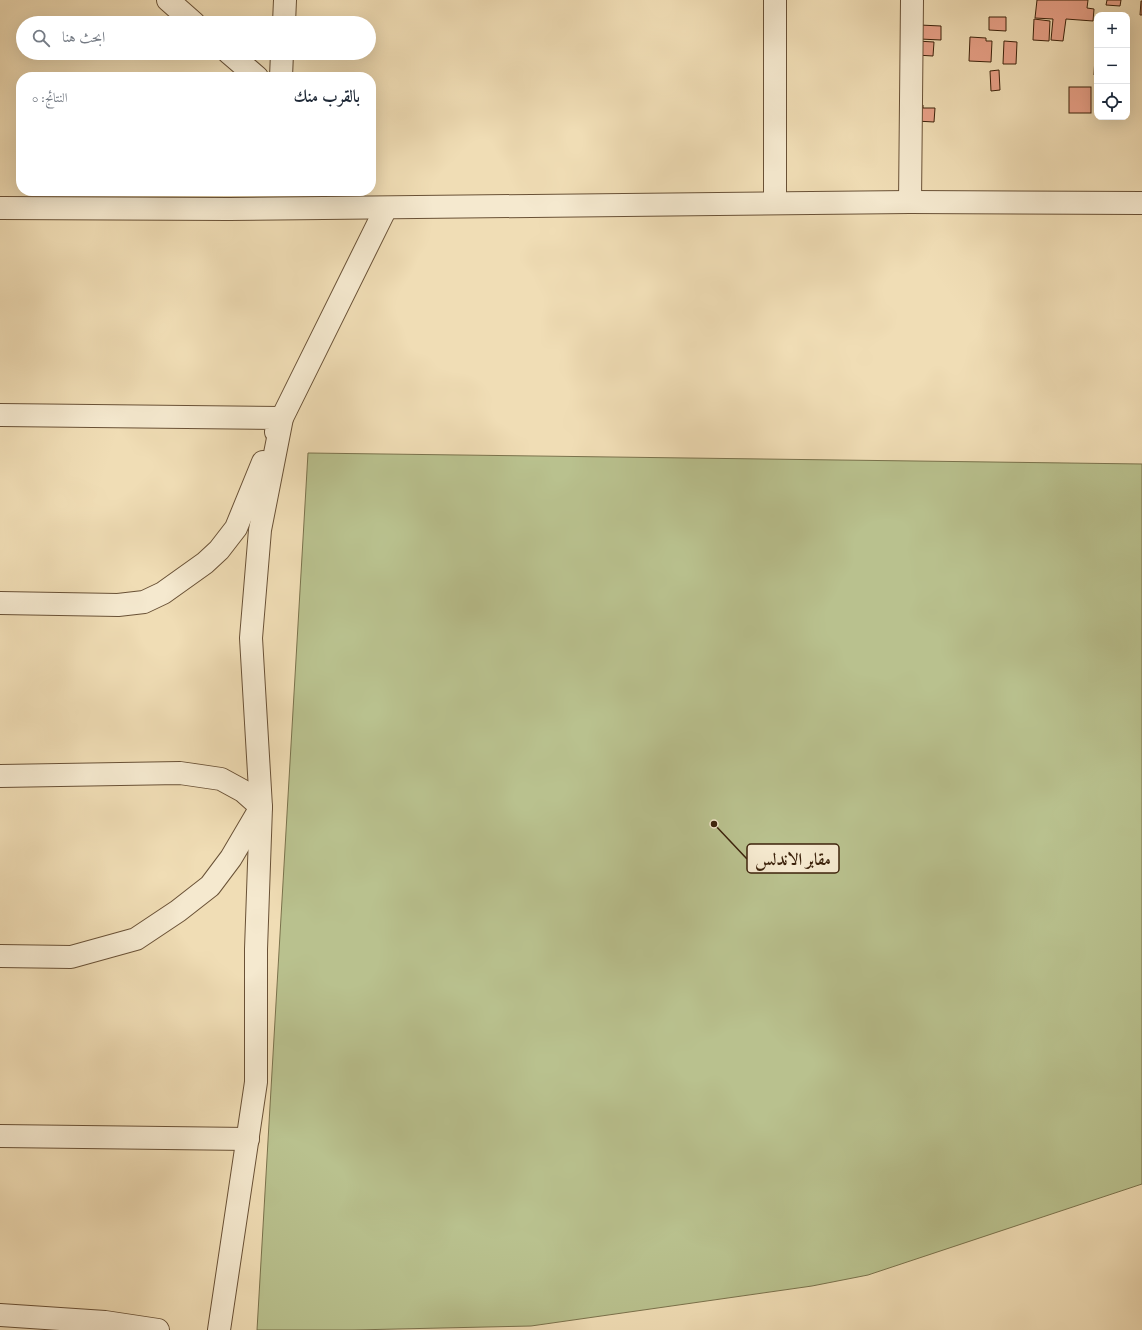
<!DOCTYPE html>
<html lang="ar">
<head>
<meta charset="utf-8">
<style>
  :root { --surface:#fff; --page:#f6f6f7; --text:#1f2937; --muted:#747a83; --line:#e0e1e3 }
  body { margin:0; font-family:"IM FELL English",Amiri,serif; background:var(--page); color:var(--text); direction:rtl }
  .controls { position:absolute; right:12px; top:12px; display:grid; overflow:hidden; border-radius:8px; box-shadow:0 4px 16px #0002 }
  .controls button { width:36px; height:36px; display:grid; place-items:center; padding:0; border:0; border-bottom:1px solid var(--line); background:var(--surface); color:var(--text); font:20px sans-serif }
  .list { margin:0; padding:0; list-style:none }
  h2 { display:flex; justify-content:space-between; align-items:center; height:52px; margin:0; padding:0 16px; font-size:17px }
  h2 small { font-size:13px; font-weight:400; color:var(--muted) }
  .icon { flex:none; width:22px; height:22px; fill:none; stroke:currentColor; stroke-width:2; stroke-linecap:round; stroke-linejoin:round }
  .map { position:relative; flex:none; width:1142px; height:1330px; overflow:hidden; direction:ltr }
  .search { position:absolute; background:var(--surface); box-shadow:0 4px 16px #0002; left:16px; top:16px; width:360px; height:44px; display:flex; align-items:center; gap:10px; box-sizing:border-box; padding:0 14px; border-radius:22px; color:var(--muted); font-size:15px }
  .panel { position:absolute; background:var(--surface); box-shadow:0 4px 16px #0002; left:16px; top:72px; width:360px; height:124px; border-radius:16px; direction:rtl }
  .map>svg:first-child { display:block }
</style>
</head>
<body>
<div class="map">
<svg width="1142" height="1330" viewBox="0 0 1142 1330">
  <rect width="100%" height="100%" fill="#f0ddb5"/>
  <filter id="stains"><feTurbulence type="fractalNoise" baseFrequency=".005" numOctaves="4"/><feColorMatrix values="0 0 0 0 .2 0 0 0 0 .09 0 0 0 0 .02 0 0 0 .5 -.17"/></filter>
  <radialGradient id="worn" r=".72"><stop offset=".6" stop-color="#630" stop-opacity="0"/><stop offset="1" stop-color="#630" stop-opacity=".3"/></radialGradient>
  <path fill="#b9c18e" stroke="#7a724c" d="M308,453L1142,464V1184L868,1275L812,1286L531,1326L353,1330H257Z"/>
  <g fill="#e7a087" stroke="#3c220b">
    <path d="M1037,0H1088L1087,8L1094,9L1093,21L1066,19L1063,41L1051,40L1053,19L1035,18Z"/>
    <path d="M1107,0H1121L1120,6L1106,5Z"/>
    <path d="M1141,1H1142V15H1140Z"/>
    <path d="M989,17H1006V31L989,30Z"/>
    <path d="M1034,19L1050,21L1049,41L1033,40Z"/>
    <path d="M920,25L941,26V40L920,39Z"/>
    <path d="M970,37L986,38V41H992L991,62L969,61Z"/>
    <path d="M917,41L934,42L933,56L916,55Z"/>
    <path d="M1004,41L1017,42L1016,64H1003Z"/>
    <path d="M1095,56H1097V75H1094Z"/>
    <path d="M999,70L1000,90L991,91L990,71Z"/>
    <rect x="1069" y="87" width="22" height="26"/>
    <path d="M917,105H923V108H935L934,122L916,121Z"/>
  </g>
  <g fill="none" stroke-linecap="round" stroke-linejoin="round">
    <defs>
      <g id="minor">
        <path d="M168,0L194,23"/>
        <path d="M284,23L285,0"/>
        <path d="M229,53L257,77"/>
        <path d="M281,77L282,53"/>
        <path d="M910,202L912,0"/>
        <path d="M775,203V0"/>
        <path d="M0,208L229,209L910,202L1142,203"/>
        <path d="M0,415L282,418L276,432"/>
        <path d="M0,603L118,605L144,602L163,593L205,563L219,550L236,528L263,462"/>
        <path d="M0,776L180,773L221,779L243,791L261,807L231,858L210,886L178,911L136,939L71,957L0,956"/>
        <path d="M0,1136L248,1139"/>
        <path d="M0,1315L105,1322L158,1330"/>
        <path d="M219,1330L256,1082V949L261,807L251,638L260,530L282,418L386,208"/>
      </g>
    </defs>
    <use href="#minor" stroke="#695136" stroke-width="24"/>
    <use href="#minor" stroke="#f5e9cf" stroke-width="22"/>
  </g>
  <path fill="none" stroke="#3c220b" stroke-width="1.5" d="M714 824L747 859"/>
  <circle fill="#3c220b" stroke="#f5e9cf" stroke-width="1.5" cx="714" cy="824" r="4"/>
  <rect fill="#f5e9cf" stroke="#3c220b" stroke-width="1.5" x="747" y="844" width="92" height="29" rx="4"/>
  <g font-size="17" text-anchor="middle" font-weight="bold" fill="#3c220b">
    <text x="793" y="865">مقابر الاندلس</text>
  </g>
  <rect width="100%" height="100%" filter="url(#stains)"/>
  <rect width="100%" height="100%" fill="url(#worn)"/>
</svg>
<div class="controls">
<button>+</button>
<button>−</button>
<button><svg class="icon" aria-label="locate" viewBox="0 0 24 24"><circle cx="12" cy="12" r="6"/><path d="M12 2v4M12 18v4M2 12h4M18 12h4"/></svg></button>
</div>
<div class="search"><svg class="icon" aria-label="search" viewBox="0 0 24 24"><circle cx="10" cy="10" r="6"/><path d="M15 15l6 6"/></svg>ابحث هنا</div>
<section class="panel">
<h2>بالقرب منك<small>النتائج: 0</small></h2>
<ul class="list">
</ul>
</section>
</div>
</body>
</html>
